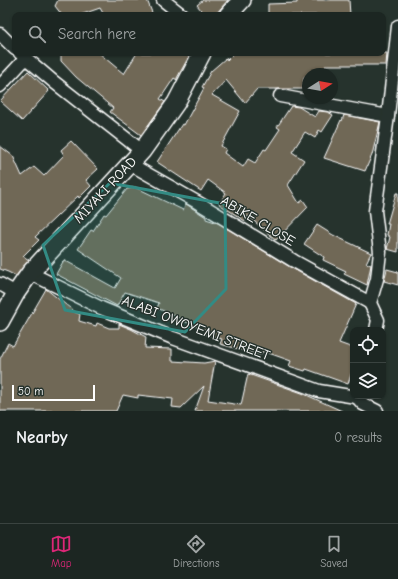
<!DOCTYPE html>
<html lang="en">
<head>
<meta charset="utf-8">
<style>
  :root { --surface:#1c2622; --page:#29322f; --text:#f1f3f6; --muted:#a0a5a5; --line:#3a4340; --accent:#db2777 }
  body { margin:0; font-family:"Comic Neue",sans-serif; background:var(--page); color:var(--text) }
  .controls { position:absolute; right:12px; bottom:12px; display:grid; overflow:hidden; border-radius:8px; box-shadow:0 1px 3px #0004 }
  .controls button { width:36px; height:36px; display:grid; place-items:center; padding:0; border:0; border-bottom:1px solid var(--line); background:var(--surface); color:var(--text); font:20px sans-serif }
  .compass { position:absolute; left:302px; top:68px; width:36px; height:36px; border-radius:50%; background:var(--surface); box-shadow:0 1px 3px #0004; rotate:79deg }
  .scale { position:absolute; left:12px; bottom:10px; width:83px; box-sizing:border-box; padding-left:4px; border:2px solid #fff; border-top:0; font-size:11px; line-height:14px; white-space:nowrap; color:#fff; -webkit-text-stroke:3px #26332d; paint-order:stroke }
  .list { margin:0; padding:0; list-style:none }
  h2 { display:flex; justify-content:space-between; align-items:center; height:52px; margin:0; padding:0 16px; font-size:17px }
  h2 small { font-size:13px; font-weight:400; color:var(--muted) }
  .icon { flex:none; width:22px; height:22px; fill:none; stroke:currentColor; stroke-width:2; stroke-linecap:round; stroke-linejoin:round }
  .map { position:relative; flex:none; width:398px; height:411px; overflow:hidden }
  .search { position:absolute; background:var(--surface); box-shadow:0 1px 3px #0004; left:12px; right:12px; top:12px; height:44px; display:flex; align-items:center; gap:10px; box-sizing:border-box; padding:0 14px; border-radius:8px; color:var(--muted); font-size:15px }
  .sheet { height:112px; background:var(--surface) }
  nav { display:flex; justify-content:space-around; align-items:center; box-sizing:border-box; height:56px; border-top:1px solid var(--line); background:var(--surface); font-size:11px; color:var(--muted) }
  nav a { display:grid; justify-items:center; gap:2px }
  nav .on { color:var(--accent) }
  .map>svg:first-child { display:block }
</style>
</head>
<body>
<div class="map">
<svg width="398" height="411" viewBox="0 0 398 411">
  <rect width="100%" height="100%" fill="#26332d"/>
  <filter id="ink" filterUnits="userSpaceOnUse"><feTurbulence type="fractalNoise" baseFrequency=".025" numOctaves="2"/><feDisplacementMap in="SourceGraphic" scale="8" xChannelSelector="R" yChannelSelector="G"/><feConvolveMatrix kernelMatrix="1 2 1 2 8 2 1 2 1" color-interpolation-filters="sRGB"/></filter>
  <g filter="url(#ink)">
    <g fill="#6f6757" stroke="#fff">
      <path d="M58,0H147L153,15H104L100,8L80,15H62L55,6Z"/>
      <path d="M203,0H228L215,15H205L197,5Z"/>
      <path d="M297,0H349L350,15H268V4L297,3Z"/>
      <path d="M61,53H99L124,74L137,53H191L177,78V80L174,78L160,99L165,102L141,135L110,112L113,108L76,77L61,61Z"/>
      <path d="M234,53H387L386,65H326L325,74H308V78L304,77L303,89H257L245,103L226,80L212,95L240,111L221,146L226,149L224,153L243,167L248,159L255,163L264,149L266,150L280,129L277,127L291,106L299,107L315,117L319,111L328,112L333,115L322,132L319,130L315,138L305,132L292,152L304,160L288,185L299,203L303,200L308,207L276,240L248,216L245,221L219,204L226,193L208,180L201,191L157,162L182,124L184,125L204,88L202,87L211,71L226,58L227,60Z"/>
      <path d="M28,71L49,91L22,121L0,101Z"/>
      <path d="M344,115L380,122L372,155L365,171L324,158L341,120L342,121Z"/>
      <path d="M71,141L98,169L86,180L91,186L79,198L78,196L35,237L39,240L23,256L29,260L16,276L8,272L0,269V146L13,156L22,176L34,167L44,176L64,155L61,150Z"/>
      <path d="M135,187L183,210L186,204L206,217V219L218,223L290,267L356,304L339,343L353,348V368L348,384L306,369L305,371L289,366L291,361L263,351L260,355L220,344L222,339L205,334L206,330L181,320L182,319L157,308L159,303L125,292L117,306L56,274L64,260L115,288L121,278L78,249L91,230L93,231L104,214L106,215L127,189Z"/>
      <path d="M396,193H398V252L387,249L390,237L387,235L389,224H387Z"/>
      <path d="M317,225L333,235L371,253L366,263L371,265L367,285L344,274L346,271L323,260L324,257L304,244Z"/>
      <path d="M387,269L398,272V285L384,281Z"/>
      <path d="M46,289L75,312L80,314L79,321L96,326L97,323L109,328H119V324L131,329L146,337L145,348L172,349V361L204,363L215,361L208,400L241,405L248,374L302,393L342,411H195L204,386L181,408L172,407L173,399L138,395V398L123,395L116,411H0V359L8,343L13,346Z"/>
    </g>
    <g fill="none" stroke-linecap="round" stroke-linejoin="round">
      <defs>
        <g id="street">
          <path d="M163,0L182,15"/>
          <path d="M0,34L15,49"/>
          <path d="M20,53L54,82L142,151"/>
          <path d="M0,86L25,59"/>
          <path d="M280,96L388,116"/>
          <path d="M130,164L197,202L294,261L370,303"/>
          <path d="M30,273L101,308L173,338L319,391L356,397"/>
          <path d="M0,284L16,293"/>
          <path d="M376,330L378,320L370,303L377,279L380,252L375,211L388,116L398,26"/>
          <path d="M356,396L363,404L377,411"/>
        </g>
        <g id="secondary">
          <path d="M228,15L242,0"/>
          <path d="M0,322L16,293L30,273L142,151L176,103L202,53"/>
        </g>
      </defs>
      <use href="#street" stroke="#fff" stroke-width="15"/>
      <use href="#secondary" stroke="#fff" stroke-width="20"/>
      <use href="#street" stroke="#26332d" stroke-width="12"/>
      <use href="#secondary" stroke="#26332d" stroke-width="17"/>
    </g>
  </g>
  <path fill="#338b84" fill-opacity="0.2" stroke="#338b84" stroke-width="3" stroke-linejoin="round" d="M110,183L225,204L226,289L185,332L65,310L43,245Z"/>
  <g text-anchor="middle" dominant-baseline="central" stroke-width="3" stroke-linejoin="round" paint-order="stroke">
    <g font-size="14" fill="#fff" stroke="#26332d">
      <text transform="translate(105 190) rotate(-47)">MIYAKI ROAD</text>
      <text transform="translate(258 221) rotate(31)">ABIKE CLOSE</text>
      <text transform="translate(196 328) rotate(21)">ALABI OWOYEMI STREET</text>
    </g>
  </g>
</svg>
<div class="controls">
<button><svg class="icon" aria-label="locate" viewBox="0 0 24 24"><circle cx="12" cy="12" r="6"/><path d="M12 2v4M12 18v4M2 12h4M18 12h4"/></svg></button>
<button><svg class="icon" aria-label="layers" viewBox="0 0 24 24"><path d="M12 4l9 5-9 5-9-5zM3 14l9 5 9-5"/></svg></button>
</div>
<svg class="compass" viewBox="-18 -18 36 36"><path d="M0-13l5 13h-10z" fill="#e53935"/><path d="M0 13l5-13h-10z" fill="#a0a5a5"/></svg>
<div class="scale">50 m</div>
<div class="search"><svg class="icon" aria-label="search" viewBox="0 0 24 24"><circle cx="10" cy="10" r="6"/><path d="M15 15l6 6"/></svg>Search here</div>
</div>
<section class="sheet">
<h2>Nearby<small>0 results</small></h2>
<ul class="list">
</ul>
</section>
<nav>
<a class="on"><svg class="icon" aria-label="map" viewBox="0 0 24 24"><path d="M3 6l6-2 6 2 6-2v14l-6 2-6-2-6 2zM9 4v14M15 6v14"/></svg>Map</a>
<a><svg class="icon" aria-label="directions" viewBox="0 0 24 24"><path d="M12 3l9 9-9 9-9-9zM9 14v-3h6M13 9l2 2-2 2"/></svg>Directions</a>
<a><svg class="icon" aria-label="saved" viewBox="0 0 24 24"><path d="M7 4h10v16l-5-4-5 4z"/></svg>Saved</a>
</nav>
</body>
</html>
